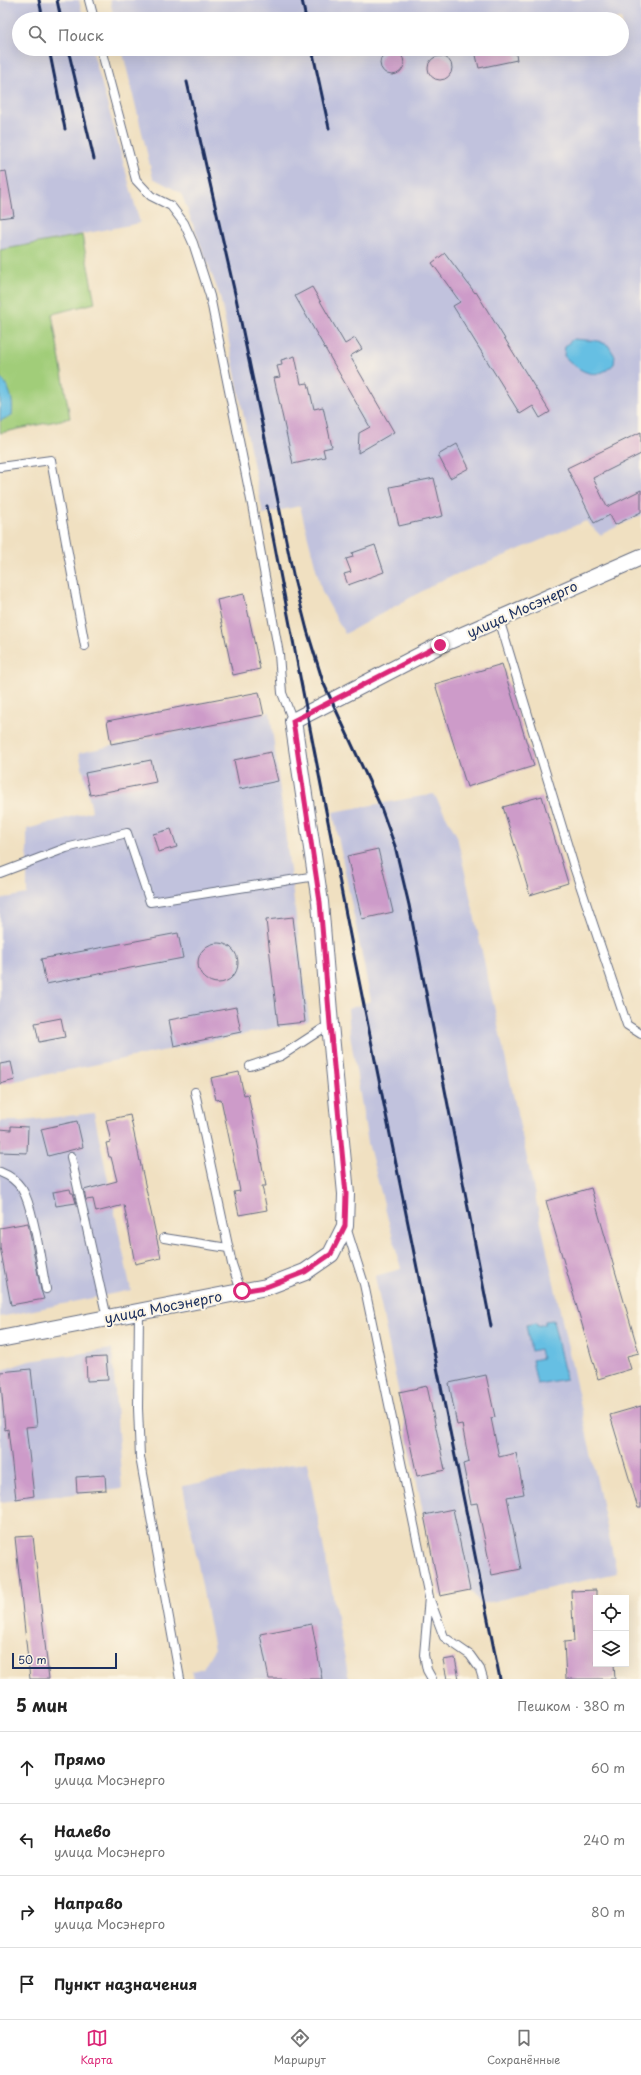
<!DOCTYPE html>
<html lang="ru">
<head>
<meta charset="utf-8">
<style>
  :root { --surface:#fff; --page:#f6f6f6; --text:#222; --muted:#767676; --line:#e0e0e0; --accent:#db2777 }
  body { margin:0; font-family:"Playpen Sans",sans-serif; background:var(--page); color:var(--text) }
  .controls { position:absolute; right:12px; bottom:12px; display:grid; overflow:hidden; border-radius:0px; box-shadow:0 4px 16px #0002 }
  .controls button { width:36px; height:36px; display:grid; place-items:center; padding:0; border:0; border-bottom:1px solid var(--line); background:var(--surface); color:var(--text); font:20px sans-serif }
  .scale { position:absolute; left:12px; bottom:10px; width:105px; box-sizing:border-box; padding-left:4px; border:2px solid #1b2f5e; border-top:0; font-size:11px; line-height:14px; white-space:nowrap; color:#1b2f5e; -webkit-text-stroke:3px #fcf5e5; paint-order:stroke }
  .stop { position:absolute; width:12px; height:12px; margin:-9px; border:3px solid #db2777; border-radius:50%; background:#fff }
  .stop.end { background:#db2777; border-color:#fff; box-shadow:0 1px 4px #0008 }
  .list { margin:0; padding:0; list-style:none }
  h2 { display:flex; justify-content:space-between; align-items:center; height:52px; margin:0; padding:0 16px; font-size:17px }
  h2 small { font-size:13px; font-weight:400; color:var(--muted) }
  .list li { display:grid; grid-template-columns:26px 1fr auto; gap:12px; align-items:center; box-sizing:border-box; height:72px; padding:0 16px; border-top:1px solid var(--line) }
  .list b { display:block; font-size:15px; white-space:nowrap }
  .list p { margin:0; font-size:13px; white-space:nowrap; color:var(--muted) }
  .list em { font-size:13px; font-style:normal; color:var(--muted) }
  .icon { flex:none; width:22px; height:22px; fill:none; stroke:currentColor; stroke-width:2; stroke-linecap:round; stroke-linejoin:round }
  .map { position:relative; flex:none; width:641px; height:1679px; overflow:hidden }
  .search { position:absolute; background:var(--surface); box-shadow:0 4px 16px #0002; left:12px; right:12px; top:12px; height:44px; display:flex; align-items:center; gap:10px; box-sizing:border-box; padding:0 14px; border-radius:22px; color:var(--muted); font-size:15px }
  .sheet { height:340px; background:var(--surface) }
  nav { display:flex; justify-content:space-around; align-items:center; box-sizing:border-box; height:56px; border-top:1px solid var(--line); background:var(--surface); font-size:11px; color:var(--muted) }
  nav a { display:grid; justify-items:center; gap:2px }
  nav .on { color:var(--accent) }
  .map>svg:first-child { display:block }
</style>
</head>
<body>
<div class="map">
<svg width="641" height="1679" viewBox="0 0 641 1679">
  <rect width="100%" height="100%" fill="#fcf5e5"/>
  <filter id="ink" filterUnits="userSpaceOnUse"><feTurbulence type="fractalNoise" baseFrequency=".025" numOctaves="2"/><feDisplacementMap in="SourceGraphic" scale="8" xChannelSelector="R" yChannelSelector="G"/><feConvolveMatrix kernelMatrix="1 2 1 2 8 2 1 2 1" color-interpolation-filters="sRGB"/></filter>
  <filter id="wash" filterUnits="userSpaceOnUse"><feTurbulence type="fractalNoise" baseFrequency=".012" numOctaves="4" result="noise"/><feDisplacementMap in="SourceGraphic" scale="16" xChannelSelector="R" yChannelSelector="G"/><feGaussianBlur stdDeviation="0.9" result="paint"/><feColorMatrix in="noise" values="0 0 0 0 0 0 0 0 0 0 0 0 0 0 0 0 0 1.4 0 .05"/><feComposite in="paint" operator="in"/></filter>
  <g filter="url(#wash)">
    <rect width="100%" height="100%" fill="#f0e0c1"/>
    <g fill="#c1c2dd">
      <path d="M0,0H79L84,19H19V49H92L140,223L0,250Z"/>
      <path d="M110,0H641V515L600,535L586,521L492,561L444,579L345,634L322,592L300,506L263,514L220,296L181,193L153,178L122,49H622V19H114Z"/>
      <path d="M270,712L309,1021L0,1084V899L27,894V829L92,811L79,753Z"/>
      <path d="M434,794L457,836L617,1573L481,1604L470,1590L440,1596L375,1276L401,1269L368,1143L350,1034L348,1009L371,1001L333,812Z"/>
      <path d="M94,1113L131,1290L0,1317V1121H23Z"/>
      <path d="M112,1349L122,1489L0,1502V1371L29,1361Z"/>
      <path d="M307,1462L349,1679H194L192,1671L203,1668L214,1649L183,1486Z"/>
    </g>
    <path fill="#a1cd79" stroke="#5e7e6c" d="M82,235L95,303L52,314L70,418L0,433V250Z"/>
    <g fill="#66bfe3" stroke="#4077a0">
      <path d="M573,339L598,341L608,345L615,356L614,364C596,382 580,372 564,356L565,346Z"/>
      <path d="M0,377C10,387 14,401 12,415L0,421Z"/>
      <path d="M553,1320L566,1379L537,1384L532,1360L542,1358L540,1349L531,1351L526,1325L536,1323L537,1326L545,1324V1321Z"/>
    </g>
    <g id="blocks">
      <g fill="#cd9bc9">
        <path d="M487,49H515L517,60L479,68L475,51Z"/>
        <circle cx="392" cy="63" r="12"/>
        <circle cx="440" cy="68" r="12"/>
        <path d="M6,171L14,216L0,218V172Z"/>
        <path d="M445,253L475,293L476,292L550,412L540,418L533,406L520,414L453,306L460,302L432,263Z"/>
        <path d="M312,287L345,344L355,338L362,349L350,356L394,432L358,453L359,433L370,427L295,296Z"/>
        <path d="M295,356L301,384L308,383L314,409L323,407L332,447L323,449L325,457L293,464L274,378L280,377L277,366L282,365L281,360Z"/>
        <path d="M641,432V454L593,478L607,507L641,490V512L615,525L610,515L594,523L567,468Z"/>
        <path d="M457,444L469,468L450,478L438,455Z"/>
        <path d="M434,478L443,516L399,526L390,487Z"/>
        <path d="M375,545L384,572L348,585L344,574L351,572L346,559L353,557L352,553Z"/>
        <path d="M244,594L260,669L233,675L217,600Z"/>
        <path d="M502,664L534,766L467,787L435,684Z"/>
        <path d="M259,692L264,715L111,744L107,721Z"/>
        <path d="M271,752L278,781L240,789L234,760Z"/>
        <path d="M151,760L156,782L90,795L85,773Z"/>
        <path d="M542,796L568,883L530,895L503,807Z"/>
        <path d="M171,829L177,847L158,852L153,834Z"/>
        <path d="M378,849L393,912L362,919L347,856Z"/>
        <path d="M293,917L305,1022L278,1025L266,920Z"/>
        <path d="M178,933L183,958L46,984L41,959Z"/>
        <circle cx="218" cy="963" r="20"/>
        <path d="M236,1007L241,1032L174,1046L169,1020Z"/>
        <path d="M61,1018L65,1037L39,1042L35,1023Z"/>
        <path d="M11,1062L15,1080L0,1084V1064Z"/>
        <path d="M239,1072L244,1095L248,1094L266,1186H262L267,1210L239,1215L234,1192L240,1191L221,1099L216,1100L211,1078Z"/>
        <path d="M130,1115L161,1258L135,1264L124,1205L96,1212L93,1199L86,1200L84,1190L117,1181L111,1157H109L106,1143L111,1142L106,1120Z"/>
        <path d="M77,1121L83,1147L48,1156L41,1129Z"/>
        <path d="M11,1126L28,1127L27,1153L0,1152V1129L11,1130Z"/>
        <path d="M591,1188L639,1353L627,1356L631,1369L598,1379L546,1201Z"/>
        <path d="M70,1189L71,1193H73L76,1203L56,1206L53,1192Z"/>
        <path d="M28,1223L41,1290L44,1299L11,1305L0,1247V1228Z"/>
        <path d="M106,1357L108,1380L87,1381L86,1358Z"/>
        <path d="M31,1369L37,1426L26,1427L34,1496L16,1499L8,1429L5,1430L0,1372Z"/>
        <path d="M486,1375L495,1417L491,1418L499,1457L516,1453L524,1494L507,1497L521,1569L492,1575L477,1503L471,1504L463,1464L469,1462L462,1424L457,1425L449,1383Z"/>
        <path d="M427,1386L445,1470L417,1476L399,1392Z"/>
        <path d="M641,1406V1508H638L610,1415Z"/>
        <path d="M105,1475L106,1490L77,1492L76,1477Z"/>
        <path d="M453,1509L470,1590L440,1596L424,1515Z"/>
        <path d="M33,1536L49,1679H30L15,1537Z"/>
        <path d="M596,1590V1664H614L615,1679H566L564,1642L574,1641L571,1591Z"/>
        <path d="M312,1624L322,1679H269L260,1634Z"/>
        <path d="M455,1658L459,1679H447L443,1660Z"/>
      </g>
    </g>
  </g>
  <g filter="url(#ink)">
    <use href="#blocks" fill-opacity="0" stroke="#666d81" stroke-width="1"/>
    <g fill="none" stroke-linecap="round" stroke-linejoin="round">
      <defs>
        <g id="service">
          <path d="M89,0L94,19"/>
          <path d="M101,49L136,180L151,196L171,206L184,223L193,243L210,296L252,505L279,654L282,693L293,721"/>
          <path d="M0,467L51,460L85,646"/>
          <path d="M499,619L575,870L627,1025L641,1034"/>
          <path d="M0,873L66,848L127,833L150,902L316,876"/>
          <path d="M250,1066L281,1056L330,1024"/>
          <path d="M195,1092L232,1264L241,1291"/>
          <path d="M71,1157L107,1318"/>
          <path d="M0,1172C10,1176 16,1180 22,1189C34,1208 41,1265 46,1289"/>
          <path d="M346,1227L364,1284L429,1597L424,1655L427,1670L432,1679"/>
          <path d="M164,1238L228,1248"/>
          <path d="M139,1312L138,1408L140,1457L180,1679"/>
          <path d="M430,1600L444,1637L470,1655L480,1669L483,1679"/>
        </g>
        <path id="minor" d="M0,1339L266,1287L305,1272L331,1254L345,1226L346,1194L330,1024L320,902L293,721L440,645L641,557"/>
      </defs>
      <use href="#service" stroke="#666d81" stroke-width="10"/>
      <use href="#minor" stroke="#666d81" stroke-width="18"/>
      <use href="#service" stroke="#fff" stroke-width="8"/>
      <use href="#minor" stroke="#fff" stroke-width="16"/>
      <g stroke="#1b2f5e" stroke-width="3">
        <path d="M39,0L43,19"/>
        <path d="M57,0L61,19"/>
        <path d="M302,0L306,19"/>
        <path d="M49,49L65,129"/>
        <path d="M68,49L94,159"/>
        <path d="M312,49L329,128"/>
        <path d="M187,82L236,298L294,579L307,630L323,682L380,805L395,846L409,905L491,1326"/>
        <path d="M267,506L355,961L500,1679"/>
      </g>
    </g>
  </g>
  <g fill="none" stroke-linecap="round" stroke-linejoin="round" filter="url(#ink)">
    <path stroke="#db2777" stroke-width="5" d="M242,1291L266,1287L305,1272L331,1254L345,1226L346,1194L330,1024L320,902L293,721L440,645"/>
  </g>
  <g text-anchor="middle" dominant-baseline="central" stroke-width="4" stroke-linejoin="round" paint-order="stroke">
    <g font-size="14" fill="#1b2f5e" stroke="#fcf5e5">
      <text transform="translate(522 609) rotate(-24)">улица Мосэнерго</text>
      <text transform="translate(163 1307) rotate(-11)">улица Мосэнерго</text>
    </g>
  </g>
</svg>
<div class="controls">
<button><svg class="icon" aria-label="locate" viewBox="0 0 24 24"><circle cx="12" cy="12" r="6"/><path d="M12 2v4M12 18v4M2 12h4M18 12h4"/></svg></button>
<button><svg class="icon" aria-label="layers" viewBox="0 0 24 24"><path d="M12 4l9 5-9 5-9-5zM3 14l9 5 9-5"/></svg></button>
</div>
<div class="scale">50 m</div>
<div class="stop" style="left:242px;top:1291px"></div>
<div class="stop end" style="left:440px;top:645px"></div>
<div class="search"><svg class="icon" aria-label="search" viewBox="0 0 24 24"><circle cx="10" cy="10" r="6"/><path d="M15 15l6 6"/></svg>Поиск</div>
</div>
<section class="sheet">
<h2>5 мин<small>Пешком · 380 m</small></h2>
<ul class="list">
<li><svg class="icon" aria-label="ahead" viewBox="0 0 24 24"><path d="M12 20V5M6 11l6-6 6 6"/></svg><div><b>Прямо</b><p>улица Мосэнерго</p></div><em>60 m</em></li>
<li><svg class="icon" aria-label="left" viewBox="0 0 24 24"><path d="M17 20v-9H6M10 6l-5 5 5 5"/></svg><div><b>Налево</b><p>улица Мосэнерго</p></div><em>240 m</em></li>
<li><svg class="icon" aria-label="right" viewBox="0 0 24 24"><path d="M7 20v-9h11M14 6l5 5-5 5"/></svg><div><b>Направо</b><p>улица Мосэнерго</p></div><em>80 m</em></li>
<li><svg class="icon" aria-label="arrive" viewBox="0 0 24 24"><path d="M6 21V4h12l-3 4 3 4H6"/></svg><div><b>Пункт назначения</b></div></li>
</ul>
</section>
<nav>
<a class="on"><svg class="icon" aria-label="map" viewBox="0 0 24 24"><path d="M3 6l6-2 6 2 6-2v14l-6 2-6-2-6 2zM9 4v14M15 6v14"/></svg>Карта</a>
<a><svg class="icon" aria-label="directions" viewBox="0 0 24 24"><path d="M12 3l9 9-9 9-9-9zM9 14v-3h6M13 9l2 2-2 2"/></svg>Маршрут</a>
<a><svg class="icon" aria-label="saved" viewBox="0 0 24 24"><path d="M7 4h10v16l-5-4-5 4z"/></svg>Сохранённые</a>
</nav>
</body>
</html>
